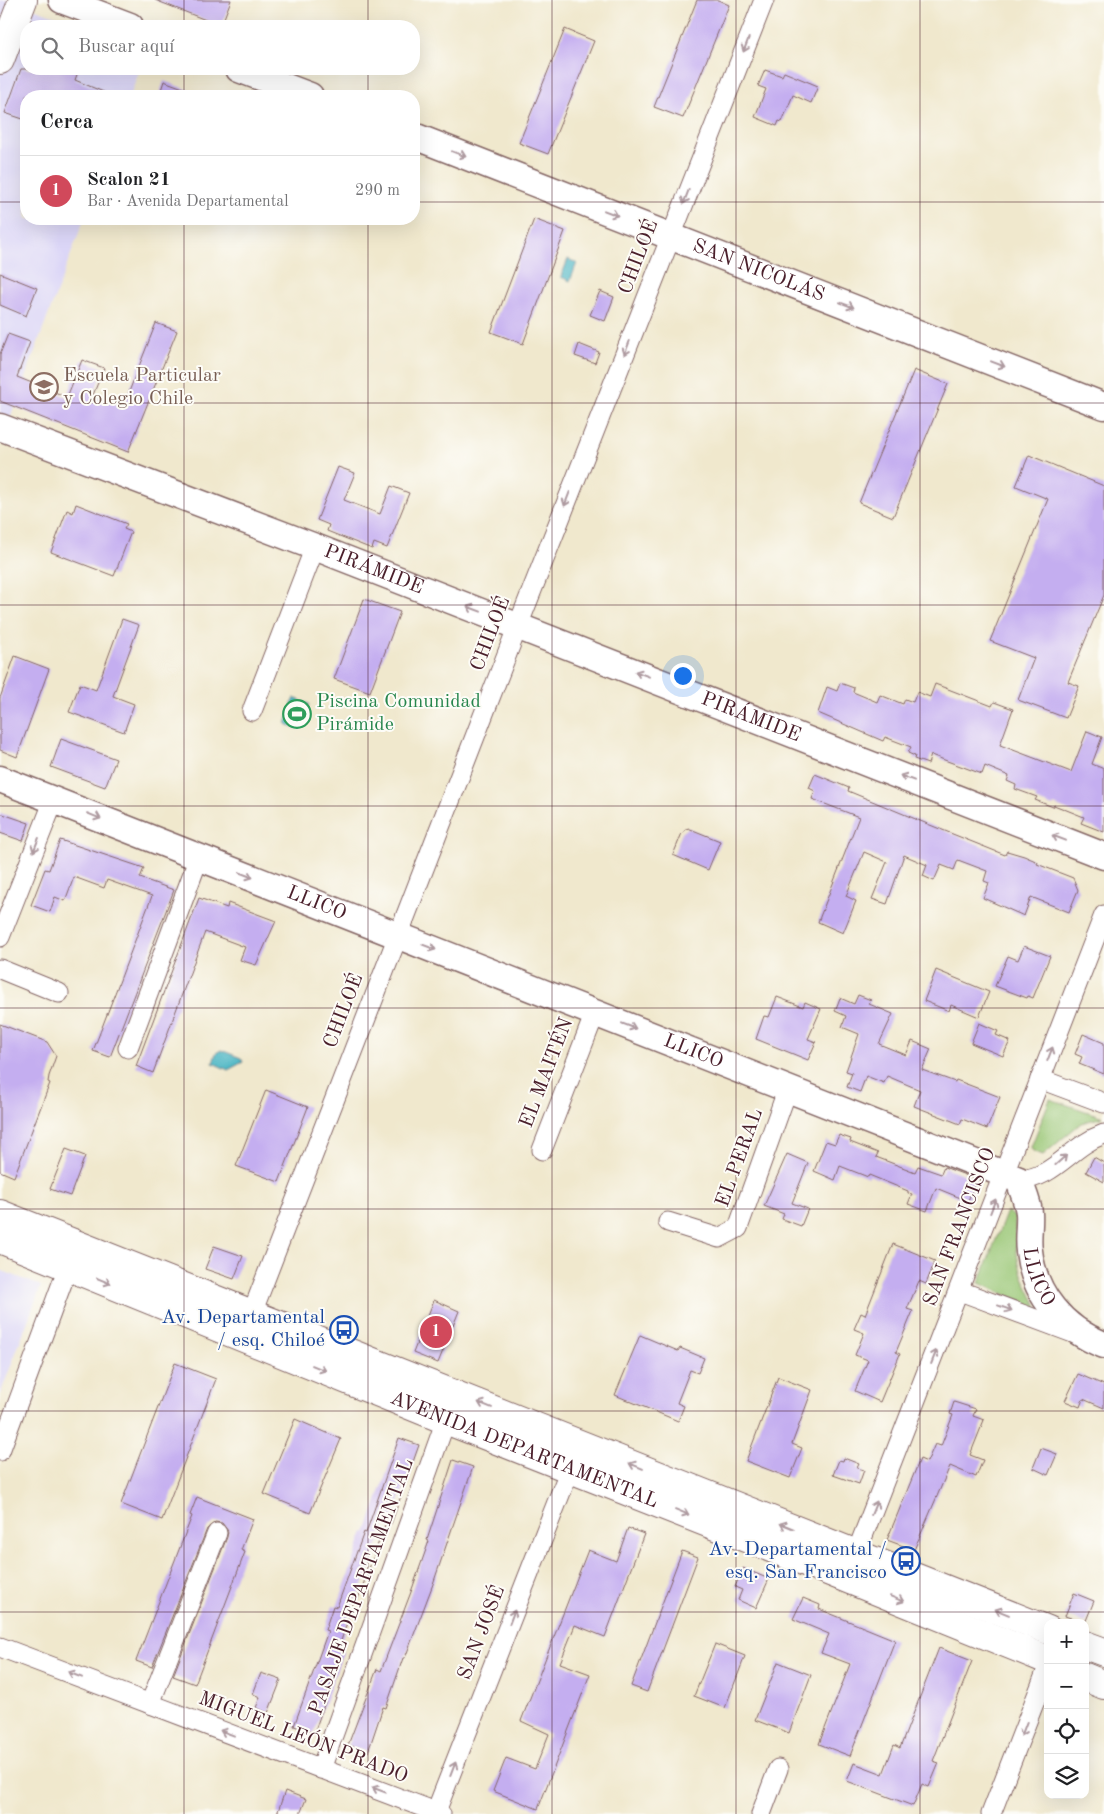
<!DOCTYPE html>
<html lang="es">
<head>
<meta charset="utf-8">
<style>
  :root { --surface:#fff; --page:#f2f2f2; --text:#202124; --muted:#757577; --line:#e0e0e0; --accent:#d1495b }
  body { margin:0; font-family:"Old Standard TT",serif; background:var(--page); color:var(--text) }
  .controls { position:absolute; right:15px; bottom:15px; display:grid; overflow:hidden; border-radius:10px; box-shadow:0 5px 20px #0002 }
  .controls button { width:45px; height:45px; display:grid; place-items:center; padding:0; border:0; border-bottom:1px solid var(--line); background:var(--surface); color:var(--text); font:25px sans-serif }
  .you { position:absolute; left:682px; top:675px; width:18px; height:18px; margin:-12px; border:4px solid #fff; border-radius:50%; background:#1a73e8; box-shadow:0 0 0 8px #1a73e833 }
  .badge { display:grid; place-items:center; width:32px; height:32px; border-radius:50%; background:var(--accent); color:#fff; font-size:16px; font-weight:700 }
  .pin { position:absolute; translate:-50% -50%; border:2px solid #fff; box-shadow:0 1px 5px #0006 }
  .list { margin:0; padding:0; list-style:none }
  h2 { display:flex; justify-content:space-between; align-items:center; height:65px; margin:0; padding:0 20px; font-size:21px }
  h2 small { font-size:16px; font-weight:400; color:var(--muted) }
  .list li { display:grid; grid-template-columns:32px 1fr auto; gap:15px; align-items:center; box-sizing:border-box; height:70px; padding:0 20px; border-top:1px solid var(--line) }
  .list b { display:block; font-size:19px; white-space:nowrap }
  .list p { margin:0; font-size:16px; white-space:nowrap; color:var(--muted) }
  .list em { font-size:16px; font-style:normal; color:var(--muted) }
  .icon { flex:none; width:28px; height:28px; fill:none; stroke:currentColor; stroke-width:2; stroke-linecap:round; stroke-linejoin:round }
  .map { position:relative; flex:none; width:1104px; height:1814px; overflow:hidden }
  .search { position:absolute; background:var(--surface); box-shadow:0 5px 20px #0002; left:20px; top:20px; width:400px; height:55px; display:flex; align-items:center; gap:12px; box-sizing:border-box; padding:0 18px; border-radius:20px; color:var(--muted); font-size:19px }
  .panel { position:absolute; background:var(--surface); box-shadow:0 5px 20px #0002; left:20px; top:90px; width:400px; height:135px; border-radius:20px }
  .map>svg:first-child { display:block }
</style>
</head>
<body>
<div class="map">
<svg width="1104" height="1814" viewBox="0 0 1104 1814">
  <rect width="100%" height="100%" fill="#fdfcf7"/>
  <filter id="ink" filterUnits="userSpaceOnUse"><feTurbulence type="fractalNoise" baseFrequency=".02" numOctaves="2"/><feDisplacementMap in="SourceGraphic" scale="10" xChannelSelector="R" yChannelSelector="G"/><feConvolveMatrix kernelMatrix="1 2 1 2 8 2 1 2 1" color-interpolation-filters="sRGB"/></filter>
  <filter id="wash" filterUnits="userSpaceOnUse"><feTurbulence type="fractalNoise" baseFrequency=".0096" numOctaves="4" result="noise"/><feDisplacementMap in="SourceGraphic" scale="20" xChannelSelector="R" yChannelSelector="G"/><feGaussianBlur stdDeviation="1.12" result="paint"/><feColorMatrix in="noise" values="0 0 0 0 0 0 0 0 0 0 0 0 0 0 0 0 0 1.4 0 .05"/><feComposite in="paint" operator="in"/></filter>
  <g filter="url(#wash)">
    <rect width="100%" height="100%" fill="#f0e8cd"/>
    <g fill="#dbd6f7">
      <path d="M0,0H11L83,26H26V69H140L130,96H26V219H84L0,445Z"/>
      <path d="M0,1270L41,1286L0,1395Z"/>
    </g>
    <g fill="#99c674" stroke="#727250">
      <path d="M1050,1099L1103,1117L1081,1123L1043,1155L1033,1151L1031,1147Z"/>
      <path d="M1007,1211L1015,1217C1016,1261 1017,1269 1039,1309L979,1283Z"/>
    </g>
    <g fill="#46b4c2" stroke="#486a76">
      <path d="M568,259L577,263L570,281L561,277Z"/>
      <path d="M294,698L309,704L299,729L286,724Z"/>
      <path d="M221,1050L241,1058L243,1062L228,1070L213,1063L216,1053Z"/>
    </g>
    <g id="blocks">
      <g fill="#c4aef0">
        <path d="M155,0H231L221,26Z"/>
        <path d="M697,0H718L729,5L683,118L654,107Z"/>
        <path d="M565,29L594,41L548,154L519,143Z"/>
        <path d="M21,69H79L75,80L113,96H26V120L5,113Z"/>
        <path d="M765,70L782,76L784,72L818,86L811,103L793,95L782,122L779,121L777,126L755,117L766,89L758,86Z"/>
        <path d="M164,81L202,95V96H159Z"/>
        <path d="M534,219L565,231L523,344L491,332Z"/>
        <path d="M0,273L37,288L26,316L0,305Z"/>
        <path d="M600,291L614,297L605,321L590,315Z"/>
        <path d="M156,323L177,331L128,452L0,401V354L8,334L30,342L17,377L67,397L82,360L104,368L93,395L123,407Z"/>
        <path d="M579,344L599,352L595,363L575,356Z"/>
        <path d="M914,370L948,384L893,517L859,503Z"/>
        <path d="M1029,455L1104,486V595L1068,682L1079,686L1066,718L1018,700L1034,658L990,641L1048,499L1016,486Z"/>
        <path d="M338,467L355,473L344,500L380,514L391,486L409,493L387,548L374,543L372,549L327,531L329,525L317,520Z"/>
        <path d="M76,504L127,524L124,529L131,532L114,576L51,552L67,510L73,513Z"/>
        <path d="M364,599L400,612L370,692L334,679Z"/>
        <path d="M122,619L139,625L113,696L134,704L124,732L69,712L80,684L96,690Z"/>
        <path d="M15,656L49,669L17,757L0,750V698Z"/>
        <path d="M840,683L854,688L853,692L877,702L880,695L903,704L905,699L913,702L917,692L930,697L935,684L992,706L994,702L1013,709L1000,745L1071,772L1087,731L1102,737L1092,764L1104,769V832L1081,823L1084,817L1054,805L1053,807L1035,800L1037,797L1015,789L1016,785L1007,781L1009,776L985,766L982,774L931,755L928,764L914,759L915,756L908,753L911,747L885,737L883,741L818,713L827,687L837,691Z"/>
        <path d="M61,739L116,759L105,787L51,767Z"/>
        <path d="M815,774L849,788L848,791L930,825L1005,855L1007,851L1024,856L1038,862L1037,864L1073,878L1078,890L1069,912L1031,897L1024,916L983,898L989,883L984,881L987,871L958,860L954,870L941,865L934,881L923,876L927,865L904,855L887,904L872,899L887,862L864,852L846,896L856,901L843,933L818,922L859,817L812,799L815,791L809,788Z"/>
        <path d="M0,813L29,823L23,841L0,833Z"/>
        <path d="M688,828L720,841L708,870L673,855L682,833Z"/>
        <path d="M60,840L144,868L140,878L174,890L110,1057L93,1051L152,896L107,880L104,888L74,877L65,901L55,897L50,912L31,905L45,869L49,870Z"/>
        <path d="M199,898L227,908L228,903L276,921L256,965L240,960L245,947L205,932L153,1073L136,1066Z"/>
        <path d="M1024,946L1050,956L1033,998L1028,996L1027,998L995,986L1008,956L1018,960Z"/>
        <path d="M936,970L989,992L979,1017L951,1005L949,1011L924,1001Z"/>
        <path d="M858,995L871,1000L869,1004L893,1014L879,1044L906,1055L912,1041L931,1049L922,1070L955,1082L956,1080L1000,1097L987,1129L962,1119L960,1124L914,1106L920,1090L887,1076L884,1083L866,1076L860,1092L847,1087L852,1073L846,1071L859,1034L842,1027L846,1016L835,1011L840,998L854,1004Z"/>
        <path d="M777,997L803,1007L805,1002L821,1009L808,1039L816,1042L808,1060L756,1039L764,1016L769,1017Z"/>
        <path d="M979,1023L998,1031L996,1035L1010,1041L1003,1056L971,1043Z"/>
        <path d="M0,1024L47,1042L56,1056L49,1076L48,1082L50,1083L14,1177L0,1171Z"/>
        <path d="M1083,1034L1104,1043V1074L1079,1064L1082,1057L1075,1054Z"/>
        <path d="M266,1090L308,1107L279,1182L236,1166Z"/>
        <path d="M839,1135L851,1139L850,1142L878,1153L876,1157L915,1172L918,1166L941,1174L944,1167L976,1179L968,1201L936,1188L927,1211L908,1204L912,1194L908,1193V1191L869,1175L868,1177L840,1166L835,1180L814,1171L826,1141L835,1144Z"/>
        <path d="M66,1149L85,1156L70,1196L50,1189Z"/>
        <path d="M787,1154L808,1163L792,1203L808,1209L801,1226L782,1219L784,1214L764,1206Z"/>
        <path d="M1094,1157L1104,1163V1182L1086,1172Z"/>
        <path d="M893,1244L935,1261L926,1284L919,1281L907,1309L913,1311L896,1352L900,1354L880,1402L855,1391L868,1360L855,1355L864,1333L854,1329L861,1313L865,1315Z"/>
        <path d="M214,1246L243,1256L234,1279L205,1269Z"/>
        <path d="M434,1300L459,1311L438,1363L413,1353Z"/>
        <path d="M640,1335L678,1351L680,1348L704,1358L698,1373L690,1370L677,1403L684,1406L678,1421L615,1395Z"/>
        <path d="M175,1363L216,1379L162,1520L121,1504Z"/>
        <path d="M1078,1374L1104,1385V1408L1083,1399L1080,1407L1065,1401Z"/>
        <path d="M778,1377L812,1390L792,1444L802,1448L790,1478L746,1461Z"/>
        <path d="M954,1402L976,1409L973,1416L984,1420L970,1455L983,1460L976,1477L950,1466L914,1550L887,1540L920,1459L927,1462L935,1444L941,1446L953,1415L950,1414Z"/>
        <path d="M295,1419L341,1439L310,1513L264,1494Z"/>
        <path d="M399,1438L419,1445L391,1524L386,1522L358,1599L355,1598L338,1650L343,1652L314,1733L294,1726L328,1631L325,1630L333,1606L337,1607L364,1532L366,1533Z"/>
        <path d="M1041,1448L1057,1454L1048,1475L1033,1468Z"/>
        <path d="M844,1458L859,1464L857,1468L864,1470L859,1484L833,1475L839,1460L843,1461Z"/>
        <path d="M453,1460L473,1467L433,1584L405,1658H403L386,1708L383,1707L368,1752L348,1745L377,1669L381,1671L411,1592L429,1541L427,1540Z"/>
        <path d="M197,1497L253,1519L241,1550L245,1552L195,1684L173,1676L227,1537L228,1531L222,1523L215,1522L207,1529L152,1667L136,1661L192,1516L190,1515Z"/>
        <path d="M628,1528L644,1534L605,1637L575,1625L560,1663L590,1674L538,1809L493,1791L506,1758L535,1769L549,1734L521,1721L588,1550L616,1561Z"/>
        <path d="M682,1551L698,1557L647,1692L631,1686Z"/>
        <path d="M743,1568L769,1579L756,1608L738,1600L742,1590L735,1587Z"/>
        <path d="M1074,1593L1094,1601L1085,1623L1065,1616Z"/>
        <path d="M803,1598L820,1605L819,1609L895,1640L850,1756L819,1744L850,1664L821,1653L829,1634L793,1619Z"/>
        <path d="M715,1644L745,1656L725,1708L694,1696Z"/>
        <path d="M939,1648L972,1661L933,1761L939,1763L929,1787L922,1784L913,1806L847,1781L854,1763L883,1774L894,1745L900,1748Z"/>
        <path d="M778,1662L811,1675L789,1733L755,1720Z"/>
        <path d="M261,1673L281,1680L268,1713L256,1708L260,1697L253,1694Z"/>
        <path d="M285,1791L306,1799L300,1814H277Z"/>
      </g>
    </g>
  </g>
  <g filter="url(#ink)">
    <use href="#blocks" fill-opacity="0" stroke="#846564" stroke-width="1"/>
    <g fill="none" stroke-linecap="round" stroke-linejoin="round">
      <defs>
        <g id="street">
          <path d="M252,711L315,547"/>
          <path d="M0,937L54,800"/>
          <path d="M0,969L59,993"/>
          <path d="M128,1048L199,857"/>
          <path d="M1040,1079L1104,1103"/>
          <path d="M542,1150L595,1013"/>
          <path d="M1019,1180C1055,1178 1070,1146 1104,1134"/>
          <path d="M668,1222L719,1238L738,1228L788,1088"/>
          <path d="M960,1291L1073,1333"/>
          <path d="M252,1313L512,641L764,0"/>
          <path d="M0,1451L68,1267"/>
          <path d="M856,1554L1104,915"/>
          <path d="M0,1647L441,1814"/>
          <path d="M150,1704L217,1533"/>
          <path d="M321,1769L446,1420"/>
          <path d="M435,1814L570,1469"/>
          <path d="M761,1814L778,1769"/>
          <path d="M991,1814L1048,1667"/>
        </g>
        <g id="secondary">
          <path d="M62,0L130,26"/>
          <path d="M239,69L310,96"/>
          <path id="s1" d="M414,136L1104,406"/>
          <path id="s2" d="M0,427L315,547L1104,856"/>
          <path id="s3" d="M0,779L1019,1180C1022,1190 1028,1202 1029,1213C1030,1225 1027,1238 1029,1251C1034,1295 1063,1329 1104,1345"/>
        </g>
        <g id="primary">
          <path d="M0,60L23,0"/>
          <path d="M0,1214L1048,1630"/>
          <path id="s4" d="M0,1239L446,1420L751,1540L1048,1660"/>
          <path d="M1085,1645L1104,1652"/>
          <path d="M1085,1677L1104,1685"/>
        </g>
      </defs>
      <use href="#street" stroke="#846564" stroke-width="21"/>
      <use href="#secondary" stroke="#846564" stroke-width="29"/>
      <use href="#primary" stroke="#846564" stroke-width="30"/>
      <use href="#street" stroke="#fff" stroke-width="19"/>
      <use href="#secondary" stroke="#fff" stroke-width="26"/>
      <use href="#primary" stroke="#fff" stroke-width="28"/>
    </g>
    <defs><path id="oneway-shaft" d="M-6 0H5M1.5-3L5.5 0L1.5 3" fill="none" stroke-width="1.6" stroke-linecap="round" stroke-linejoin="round" transform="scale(1.25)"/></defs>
    <g stroke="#ae9aa0">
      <use href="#oneway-shaft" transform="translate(746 45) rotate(111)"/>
      <use href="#oneway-shaft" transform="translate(459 154) rotate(21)"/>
      <use href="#oneway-shaft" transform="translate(686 197) rotate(111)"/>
      <use href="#oneway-shaft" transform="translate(611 213) rotate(21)"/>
      <use href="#oneway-shaft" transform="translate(847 305) rotate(21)"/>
      <use href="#oneway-shaft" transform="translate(627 348) rotate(111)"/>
      <use href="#oneway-shaft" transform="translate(998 364) rotate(21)"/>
      <use href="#oneway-shaft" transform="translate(567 499) rotate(111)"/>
      <use href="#oneway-shaft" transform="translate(474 609) rotate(-159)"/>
      <use href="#oneway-shaft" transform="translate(642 674) rotate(-159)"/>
      <use href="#oneway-shaft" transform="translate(907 778) rotate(-159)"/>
      <use href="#oneway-shaft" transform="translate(94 816) rotate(22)"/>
      <use href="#oneway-shaft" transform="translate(1059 838) rotate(-159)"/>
      <use href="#oneway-shaft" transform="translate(36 845) rotate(112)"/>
      <use href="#oneway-shaft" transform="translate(246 875) rotate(21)"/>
      <use href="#oneway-shaft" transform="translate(429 947) rotate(21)"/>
      <use href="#oneway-shaft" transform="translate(629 1026) rotate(21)"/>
      <use href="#oneway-shaft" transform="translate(1050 1054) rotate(-69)"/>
      <use href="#oneway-shaft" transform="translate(1061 1160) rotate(-42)"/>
      <use href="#oneway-shaft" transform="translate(993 1206) rotate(-69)"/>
      <use href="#oneway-shaft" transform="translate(104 1281) rotate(22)"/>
      <use href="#oneway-shaft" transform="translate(1005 1308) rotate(20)"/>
      <use href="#oneway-shaft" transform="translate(934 1357) rotate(-68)"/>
      <use href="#oneway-shaft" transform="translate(319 1368) rotate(22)"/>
      <use href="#oneway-shaft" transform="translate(485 1405) rotate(-158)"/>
      <use href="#oneway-shaft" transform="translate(636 1466) rotate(-158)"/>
      <use href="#oneway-shaft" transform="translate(874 1508) rotate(-68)"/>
      <use href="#oneway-shaft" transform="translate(682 1512) rotate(22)"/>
      <use href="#oneway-shaft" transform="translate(787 1526) rotate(-158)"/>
      <use href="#oneway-shaft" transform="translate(897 1599) rotate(22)"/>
      <use href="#oneway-shaft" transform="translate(1002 1612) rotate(-158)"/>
      <use href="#oneway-shaft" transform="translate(512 1617) rotate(-69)"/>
      <use href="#oneway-shaft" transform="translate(75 1675) rotate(-159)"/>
      <use href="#oneway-shaft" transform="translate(1024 1729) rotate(111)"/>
      <use href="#oneway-shaft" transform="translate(227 1733) rotate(-159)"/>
      <use href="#oneway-shaft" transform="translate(453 1769) rotate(-69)"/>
      <use href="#oneway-shaft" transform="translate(379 1790) rotate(-159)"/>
    </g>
  </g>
  <path fill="none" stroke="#4a1f2b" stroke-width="1" stroke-opacity="0.55" d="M184,0V26M368,0V26M552,0V1814M736,0V1814M920,0V1814M184,69V96M368,69V96M0,202H26M414,202H1104M184,219V1814M368,219V1814M0,403H1104M0,605H1104M0,806H1104M0,1008H1104M0,1209H1104M0,1411H1104M0,1612H1104"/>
  <defs>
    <symbol id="school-ring" viewBox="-11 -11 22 22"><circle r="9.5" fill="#fdfcf7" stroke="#8d6e63" stroke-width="1.5"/><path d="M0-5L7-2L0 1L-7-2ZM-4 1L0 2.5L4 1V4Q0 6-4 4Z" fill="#8d6e63"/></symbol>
    <symbol id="stadium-ring" viewBox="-11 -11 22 22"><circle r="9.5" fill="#fdfcf7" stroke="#2e9e5b" stroke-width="1.5"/><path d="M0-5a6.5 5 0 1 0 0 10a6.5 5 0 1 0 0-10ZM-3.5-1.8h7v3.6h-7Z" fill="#2e9e5b"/></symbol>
    <symbol id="bus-ring" viewBox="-11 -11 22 22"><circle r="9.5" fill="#fdfcf7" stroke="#1a4fb4" stroke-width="1.5"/><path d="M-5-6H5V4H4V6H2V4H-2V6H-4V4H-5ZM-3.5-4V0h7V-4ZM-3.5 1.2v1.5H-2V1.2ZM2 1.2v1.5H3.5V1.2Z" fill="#1a4fb4"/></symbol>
  </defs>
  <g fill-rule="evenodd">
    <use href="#school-ring" x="28" y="371" width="32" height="32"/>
    <use href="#stadium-ring" x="281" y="698" width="32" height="32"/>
    <use href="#bus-ring" x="328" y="1314" width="32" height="32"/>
    <use href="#bus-ring" x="890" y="1545" width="32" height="32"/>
  </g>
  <g text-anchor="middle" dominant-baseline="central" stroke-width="4" stroke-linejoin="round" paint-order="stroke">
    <g font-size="20" fill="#4a1f2b" stroke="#fdfcf7">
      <text transform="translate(639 257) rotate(-69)">CHILOÉ</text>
      <text stroke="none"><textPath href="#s1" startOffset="370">SAN NICOLÁS</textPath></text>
      <text stroke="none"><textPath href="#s2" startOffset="400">PIRÁMIDE</textPath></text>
      <text transform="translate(491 634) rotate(-69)">CHILOÉ</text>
      <text stroke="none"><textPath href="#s2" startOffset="805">PIRÁMIDE</textPath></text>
      <text stroke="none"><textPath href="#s3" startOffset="340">LLICO</textPath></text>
      <text transform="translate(344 1011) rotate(-69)">CHILOÉ</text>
      <text stroke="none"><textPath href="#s3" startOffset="745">LLICO</textPath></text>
      <text transform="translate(547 1073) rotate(-69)">EL MAITÉN</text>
      <text transform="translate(740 1158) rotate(-70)">EL PERAL</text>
      <text transform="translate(960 1227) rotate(-69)">SAN FRANCISCO</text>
      <text stroke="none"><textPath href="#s3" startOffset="1195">LLICO</textPath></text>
      <text stroke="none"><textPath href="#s4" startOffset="565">AVENIDA DEPARTAMENTAL</textPath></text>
      <text transform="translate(362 1587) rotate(-70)">PASAJE DEPARTAMENTAL</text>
      <text transform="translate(482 1633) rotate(-69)">SAN JOSÉ</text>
      <text transform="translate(303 1738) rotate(21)">MIGUEL LEÓN PRADO</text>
    </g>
    <g font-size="20" fill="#785e54" stroke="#fdfcf7" text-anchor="start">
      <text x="63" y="376">Escuela Particular<tspan x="63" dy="23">y Colegio Chile</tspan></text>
    </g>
    <g font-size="20" fill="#27864d" stroke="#fdfcf7" text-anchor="start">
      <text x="316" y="702">Piscina Comunidad<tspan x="316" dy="23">Pirámide</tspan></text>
    </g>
    <g font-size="20" fill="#164399" stroke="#fdfcf7" text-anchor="end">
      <text x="325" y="1318">Av. Departamental<tspan x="325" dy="23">/ esq. Chiloé</tspan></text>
      <text x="887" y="1550">Av. Departamental /<tspan x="887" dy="23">esq. San Francisco</tspan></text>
    </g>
  </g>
</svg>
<div class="controls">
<button>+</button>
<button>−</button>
<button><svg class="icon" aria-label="locate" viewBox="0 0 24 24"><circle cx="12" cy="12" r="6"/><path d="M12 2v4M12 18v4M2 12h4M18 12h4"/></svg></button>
<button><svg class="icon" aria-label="layers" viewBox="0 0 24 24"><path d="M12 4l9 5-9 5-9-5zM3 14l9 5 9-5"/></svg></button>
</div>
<div class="you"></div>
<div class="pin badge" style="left:436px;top:1332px">1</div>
<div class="search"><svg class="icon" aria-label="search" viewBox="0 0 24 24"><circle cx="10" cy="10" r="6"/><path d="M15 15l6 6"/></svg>Buscar aquí</div>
<section class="panel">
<h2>Cerca<small></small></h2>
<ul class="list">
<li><span class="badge">1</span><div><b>Scalon 21</b><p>Bar · Avenida Departamental</p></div><em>290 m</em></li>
</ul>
</section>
</div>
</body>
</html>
